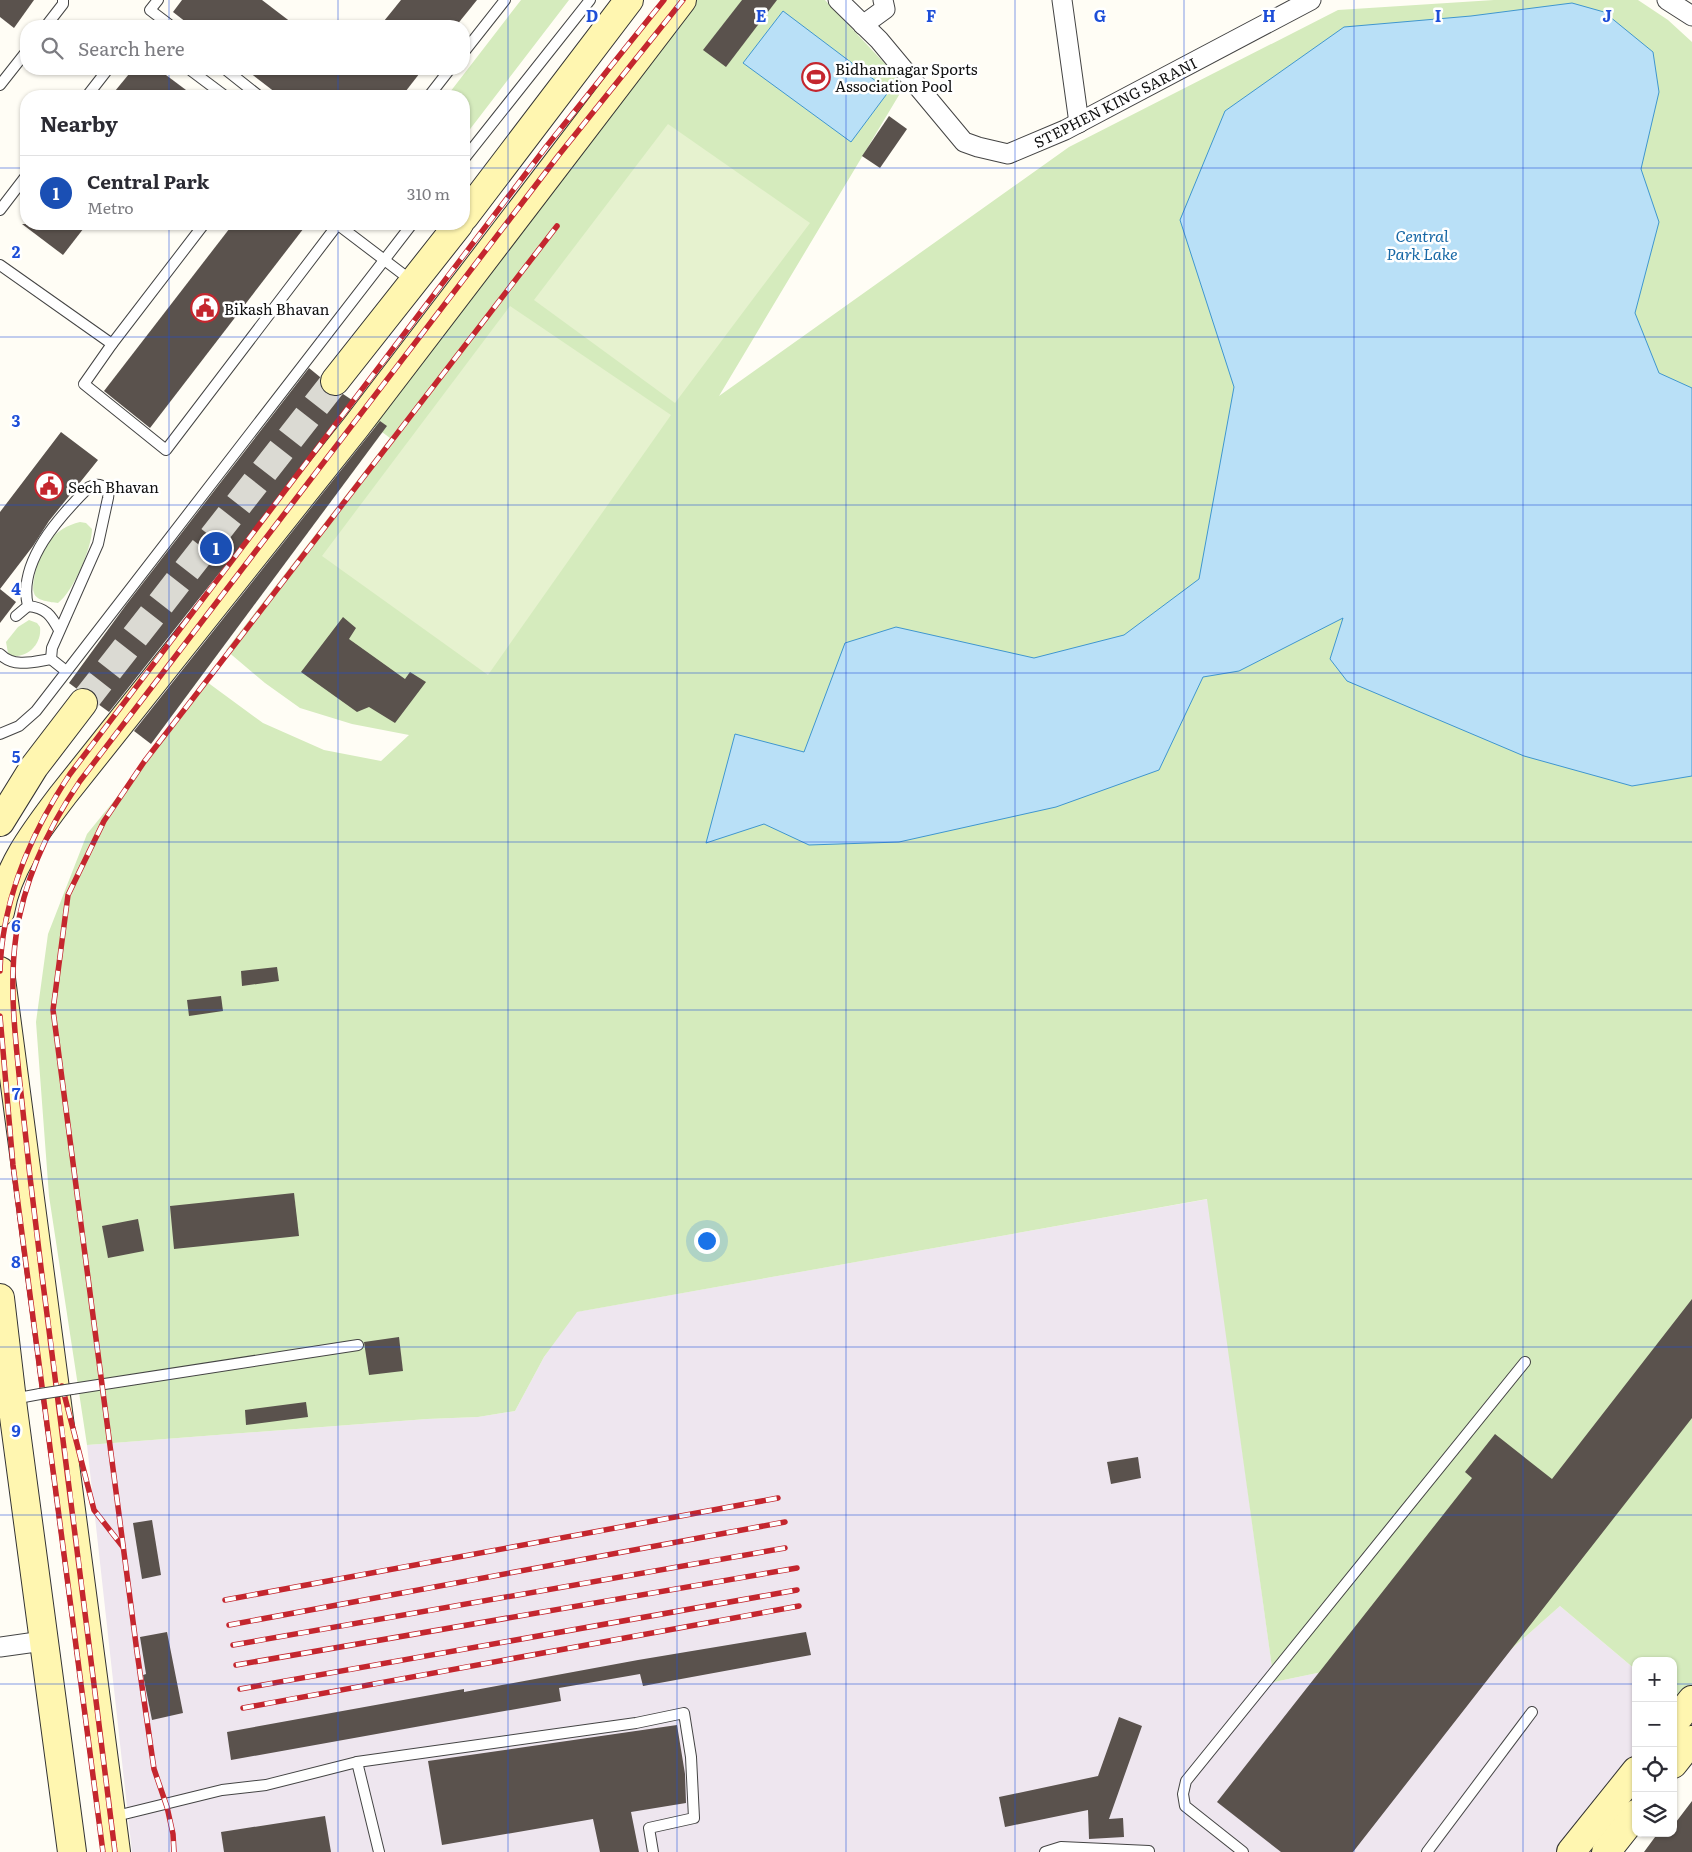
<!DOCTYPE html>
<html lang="en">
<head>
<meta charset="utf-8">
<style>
  :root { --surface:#fff; --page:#f2f2f3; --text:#2b2b33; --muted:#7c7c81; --line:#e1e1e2; --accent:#0f766e }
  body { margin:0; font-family:Literata,serif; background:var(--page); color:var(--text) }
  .controls { position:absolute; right:15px; bottom:15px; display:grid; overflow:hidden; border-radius:10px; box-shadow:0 1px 4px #0004 }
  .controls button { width:45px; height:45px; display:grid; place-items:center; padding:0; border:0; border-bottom:1px solid var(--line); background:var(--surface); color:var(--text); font:25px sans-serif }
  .you { position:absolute; left:706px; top:1240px; width:18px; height:18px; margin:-12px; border:4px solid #fff; border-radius:50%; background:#1a73e8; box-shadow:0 0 0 8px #1a73e833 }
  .badge { display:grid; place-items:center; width:32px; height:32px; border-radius:50%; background:var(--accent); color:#fff; font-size:16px; font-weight:700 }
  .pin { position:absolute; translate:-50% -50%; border:2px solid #fff; box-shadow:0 1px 5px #0006 }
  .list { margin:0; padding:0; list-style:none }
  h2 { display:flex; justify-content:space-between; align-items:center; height:65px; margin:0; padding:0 20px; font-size:21px }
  h2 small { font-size:16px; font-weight:400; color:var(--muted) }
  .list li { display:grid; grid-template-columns:32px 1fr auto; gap:15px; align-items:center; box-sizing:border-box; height:75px; padding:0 20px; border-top:1px solid var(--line) }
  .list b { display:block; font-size:19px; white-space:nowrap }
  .list p { margin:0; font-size:16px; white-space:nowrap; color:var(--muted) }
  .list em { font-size:16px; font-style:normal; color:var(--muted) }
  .icon { flex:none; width:28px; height:28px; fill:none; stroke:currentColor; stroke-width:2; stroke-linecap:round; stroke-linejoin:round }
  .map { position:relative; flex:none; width:1692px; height:1852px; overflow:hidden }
  .search { position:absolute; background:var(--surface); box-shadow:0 1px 4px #0004; left:20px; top:20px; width:450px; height:55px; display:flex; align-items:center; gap:12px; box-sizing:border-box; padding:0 18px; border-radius:20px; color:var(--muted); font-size:19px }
  .panel { position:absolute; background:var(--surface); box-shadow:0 1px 4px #0004; left:20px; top:90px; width:450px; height:140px; border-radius:20px }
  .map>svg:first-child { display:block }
</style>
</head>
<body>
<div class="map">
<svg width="1692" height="1852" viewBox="0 0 1692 1852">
  <rect width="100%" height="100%" fill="#fffdf5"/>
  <path fill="#eee6ef" d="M1208,1199L1274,1682L1409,1654L1464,1691L1560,1606L1636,1670V1759L1559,1852H132L87,1445L427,1419L478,1417L515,1411L544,1357L576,1312Z"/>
  <g fill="#d5ebbd">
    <path d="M521,0H569L464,137V96H447Z"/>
    <path d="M691,0H825L905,85L719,396L1069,147L1338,10L1494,0H1638L1668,20L1692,42V1689L1673,1702V1661H1636V1670L1560,1606L1464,1691L1409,1654L1274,1682L1207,1199L577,1312L544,1357L515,1411L478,1417L427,1419L87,1445L49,1196L36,1022L48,934L87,834L152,754L207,682L263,723L324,750L381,761L409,735L352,724L300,708L265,683L226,650L390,438L374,426Z"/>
    <path d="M80,522L86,523L92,529C92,548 73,592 58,603C51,602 36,601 34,593C32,588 34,579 35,574C40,548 54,528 80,522Z"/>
    <path d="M29,620L37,623L40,627C42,643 29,657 13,656L8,653L6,642L18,627Z"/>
  </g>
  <g fill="#e6f2cf">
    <path d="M668,124L810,223L675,403L534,300Z"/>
    <path d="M510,306L671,415L488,675L322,556Z"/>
  </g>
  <g fill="#b9e0f7" stroke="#3f96cf">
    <path d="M1572,3L1604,12L1653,52L1659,92L1641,169L1659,222L1635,313L1659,373L1692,388V776L1632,786L1524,756L1347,681L1330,659L1343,618L1239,671L1203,677L1159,770L1056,807L899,842L809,845L764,824L706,843L735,734L804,752L845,643L896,627L1034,658L1124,635L1199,579L1234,387L1180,220L1225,111L1344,27L1471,16Z"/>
    <path d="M783,11L889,91L851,142L743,63Z"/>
  </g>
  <g fill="#5a524d">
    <path d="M0,0H34L14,28L0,17Z"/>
    <path d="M182,0H262L296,26H191L173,12Z"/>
    <path d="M401,0H477L456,26H380Z"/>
    <path d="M742,0H777L726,67L703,50Z"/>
    <path d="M133,69H158L194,96H111Z"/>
    <path d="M245,69H423L402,96H280Z"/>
    <path d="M889,116L907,129L880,168L862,156Z"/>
    <path d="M22,224H87L63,255Z"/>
    <path d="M233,224H307L150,428L104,391Z"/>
    <path d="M309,368L320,377V386L326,394L333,396L343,394L355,402L109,712L98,704L97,697L92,690L85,688L77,689L69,683L126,605Z"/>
    <path d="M380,421L387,426L151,744L134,731Z"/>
    <path d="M61,432L98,460L49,521L33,546L0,589V512Z"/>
    <path d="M0,589L16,602L0,623Z"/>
    <path d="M343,617L356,628L349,639L405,679L410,672L426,682L395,723L369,707L357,712L301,672Z"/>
    <path d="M277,967L279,981L242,986L241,971Z"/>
    <path d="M221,996L223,1011L189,1016L187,1000Z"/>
    <path d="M294,1193L299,1236L174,1249L170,1206Z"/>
    <path d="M138,1219L144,1251L108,1258L102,1226Z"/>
    <path d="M1692,1299V1418L1353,1852H1281L1217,1802L1472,1478L1465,1472L1495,1434L1552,1479Z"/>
    <path d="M399,1337L403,1371L369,1375L364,1342Z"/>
    <path d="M306,1402L308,1417L246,1425L245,1410Z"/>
    <path d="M1138,1457L1141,1478L1111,1484L1107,1462Z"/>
    <path d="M152,1520L161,1575L142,1579L133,1523Z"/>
    <path d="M167,1632L183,1713L152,1720L143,1675L146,1674L140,1637Z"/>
    <path d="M806,1632L811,1655L643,1686L640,1674L559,1688L561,1701L231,1760L227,1732L464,1689V1692L638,1660Z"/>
    <path d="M1119,1717L1142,1726L1109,1819L1123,1818L1124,1837L1089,1839L1088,1810L1005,1827L999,1797L1098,1776Z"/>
    <path d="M677,1725L685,1774L686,1803L631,1812L639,1852H600L593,1819L442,1845L428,1761Z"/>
    <path d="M1692,1801V1852H1644L1658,1833H1673V1826Z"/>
    <path d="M325,1816L331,1852H224L221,1832Z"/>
  </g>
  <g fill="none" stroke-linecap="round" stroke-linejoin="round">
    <path stroke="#dbdad3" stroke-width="28" stroke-dasharray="28 14" stroke-linecap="butt" d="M83,703L335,381"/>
    <defs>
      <g id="lane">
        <path d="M158,0L150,10L171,26"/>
        <path d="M46,26L63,4V0"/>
        <path d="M464,52L505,0"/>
        <path d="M189,69L225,96"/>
        <path d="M225,69L259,96"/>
        <path d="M0,85L26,52"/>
        <path d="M87,96L108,69"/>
        <path d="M429,96L450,69"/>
        <path d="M464,159L590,0"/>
        <path d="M0,210L26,176"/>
        <path d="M337,224L412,281"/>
        <path d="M0,265L112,344L204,224"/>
        <path d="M112,344L84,384L166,450L338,224"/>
        <path d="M28,606C46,608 51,615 59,630"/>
        <path d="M16,616L28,606C17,562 60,516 89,487C97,483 102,484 109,491L108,498L98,544L52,648L51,659L66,671"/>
        <path d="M0,654C14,668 33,662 51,659"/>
        <path d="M0,734L19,726L36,711L412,224"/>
        <path d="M72,1389L358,1345"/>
        <path d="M13,1399L40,1394"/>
        <path d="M357,1762L636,1723L684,1713L691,1757L694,1818L649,1828L653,1852"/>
        <path d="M112,1817L222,1790L266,1785L357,1762L379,1852"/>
        <path d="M1045,1852L1061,1847L1149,1851"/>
        <path d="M1243,1852L1185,1806L1183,1794L1186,1781L1525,1362"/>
        <path d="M1427,1852L1532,1712"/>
      </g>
      <g id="street">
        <path d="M838,0L879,40L964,142L978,147L1008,154L1065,130L1311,0"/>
        <path d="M1062,0L1079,123"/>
        <path d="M1667,0L1692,16"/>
        <path d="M863,25L885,9L883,0"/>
        <path d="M0,1647L43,1641"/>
      </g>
      <g id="secondary">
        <path d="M464,217L629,0"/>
        <path d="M335,381L459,224"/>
        <path d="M0,822L34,767L83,703"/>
        <path d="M0,912C8,866 36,831 63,795L355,428L682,0"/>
        <path d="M0,971L116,1852"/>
        <path d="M0,1298L13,1409L72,1852"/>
        <path d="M1673,1724L1692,1700"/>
        <path d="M1673,1764L1692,1740"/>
        <path d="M1571,1852L1636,1771"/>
        <path d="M1606,1852L1636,1814"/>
      </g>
    </defs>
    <use href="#lane" stroke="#444" stroke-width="12"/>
    <use href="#street" stroke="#444" stroke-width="21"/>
    <use href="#secondary" stroke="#333" stroke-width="30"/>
    <use href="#lane" stroke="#fff" stroke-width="10"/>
    <use href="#street" stroke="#fff" stroke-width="19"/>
    <use href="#secondary" stroke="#fff6b0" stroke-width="28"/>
    <defs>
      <g id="rail">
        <path d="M0,971C2,899 31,833 70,774L546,147L664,0"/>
        <path d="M0,1016L13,1165L103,1852"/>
        <path d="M62,1386L94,1510L123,1547"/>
        <path d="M225,1600L778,1498"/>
        <path d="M229,1625L785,1522"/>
        <path d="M233,1645L785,1548"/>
        <path d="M236,1665L797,1568"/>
        <path d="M240,1689L797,1590"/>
        <path d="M243,1708L799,1606"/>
        <path d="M115,1852C91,1665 69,1478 44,1291C35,1222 27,1153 20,1084C15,1035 9,985 16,936C24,879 48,828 80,781L558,156L683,0"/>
        <path d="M174,1852L173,1834L167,1807L154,1769L137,1652L53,1010L68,895L104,821L144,762L557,226"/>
      </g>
    </defs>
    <use href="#rail" stroke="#c4262e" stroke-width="5.5"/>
    <use href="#rail" stroke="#fff" stroke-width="4" stroke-dasharray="11" stroke-linecap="butt"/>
    <defs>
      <path id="lane-bridge" d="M40,1394L72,1389"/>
    </defs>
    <use href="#lane-bridge" stroke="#444" stroke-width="12" stroke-linecap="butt"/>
    <use href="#lane-bridge" stroke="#fff" stroke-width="10"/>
  </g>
  <path fill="none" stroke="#1d4ed8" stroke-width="1" stroke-opacity="0.55" d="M169,0V26M338,0V26M508,0V1852M677,0V1852M846,0V1852M1015,0V1852M1184,0V1852M1354,0V1852M1523,0V1852M169,69V96M338,69V96M0,168H26M464,168H1692M169,224V1852M338,224V1852M0,337H1692M0,505H1692M0,673H1692M0,842H1692M0,1010H1692M0,1179H1692M0,1347H1692M0,1515H1692M0,1684H1636M1673,1684H1692"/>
  <defs>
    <symbol id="stadium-ring" viewBox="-11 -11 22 22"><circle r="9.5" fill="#fff" stroke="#c4262e" stroke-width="1.5"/><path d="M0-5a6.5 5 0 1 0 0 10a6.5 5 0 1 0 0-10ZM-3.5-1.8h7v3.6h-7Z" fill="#c4262e"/></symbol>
    <symbol id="civic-ring" viewBox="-11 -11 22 22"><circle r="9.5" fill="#fff" stroke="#c4262e" stroke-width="1.5"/><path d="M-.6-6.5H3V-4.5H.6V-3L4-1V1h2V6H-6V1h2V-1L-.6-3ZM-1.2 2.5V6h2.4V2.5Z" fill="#c4262e"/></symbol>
  </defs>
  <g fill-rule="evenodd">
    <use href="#stadium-ring" x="800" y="61" width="32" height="32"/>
    <use href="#civic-ring" x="189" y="292" width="32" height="32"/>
    <use href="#civic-ring" x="33" y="470" width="32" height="32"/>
  </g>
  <g text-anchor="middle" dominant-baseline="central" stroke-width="5" stroke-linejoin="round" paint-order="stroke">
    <g font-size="15" fill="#111" stroke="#fff" text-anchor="start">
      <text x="835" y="68">Bidhannagar Sports<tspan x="835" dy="17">Association Pool</tspan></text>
      <text x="224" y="308">Bikash Bhavan</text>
      <text x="68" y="486">Sech Bhavan</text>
    </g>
    <g font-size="15" fill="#111" stroke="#fff">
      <text transform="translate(1115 102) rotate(-27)">STEPHEN KING SARANI</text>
    </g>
    <g font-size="16" font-style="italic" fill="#1768a6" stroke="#fff">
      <text x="1422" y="235">Central<tspan x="1422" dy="18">Park Lake</tspan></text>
    </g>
  </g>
  <g font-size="16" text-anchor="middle" font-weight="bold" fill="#1d4ed8" stroke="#fff" stroke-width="5" stroke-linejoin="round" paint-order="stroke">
    <text x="592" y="22">D</text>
    <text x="761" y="22">E</text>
    <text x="931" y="22">F</text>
    <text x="1100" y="22">G</text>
    <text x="1269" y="22">H</text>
    <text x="1438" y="22">I</text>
    <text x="1607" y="22">J</text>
    <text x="16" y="258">2</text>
    <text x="16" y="427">3</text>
    <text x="16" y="595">4</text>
    <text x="16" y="763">5</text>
    <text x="16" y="932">6</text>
    <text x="16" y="1100">7</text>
    <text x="16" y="1268">8</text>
    <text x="16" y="1437">9</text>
  </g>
</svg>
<div class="controls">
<button>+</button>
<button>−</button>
<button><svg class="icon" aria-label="locate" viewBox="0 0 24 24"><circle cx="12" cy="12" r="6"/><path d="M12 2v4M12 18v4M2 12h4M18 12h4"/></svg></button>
<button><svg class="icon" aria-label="layers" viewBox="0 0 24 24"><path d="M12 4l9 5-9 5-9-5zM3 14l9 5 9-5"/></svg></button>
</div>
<div class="you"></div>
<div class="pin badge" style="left:216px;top:548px;background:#1a4fb4">1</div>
<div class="search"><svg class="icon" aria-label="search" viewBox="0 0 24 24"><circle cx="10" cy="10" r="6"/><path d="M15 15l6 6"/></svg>Search here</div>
<section class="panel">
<h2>Nearby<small></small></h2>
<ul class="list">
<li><span class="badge" style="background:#1a4fb4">1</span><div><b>Central Park</b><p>Metro</p></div><em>310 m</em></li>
</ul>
</section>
</div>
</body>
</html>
